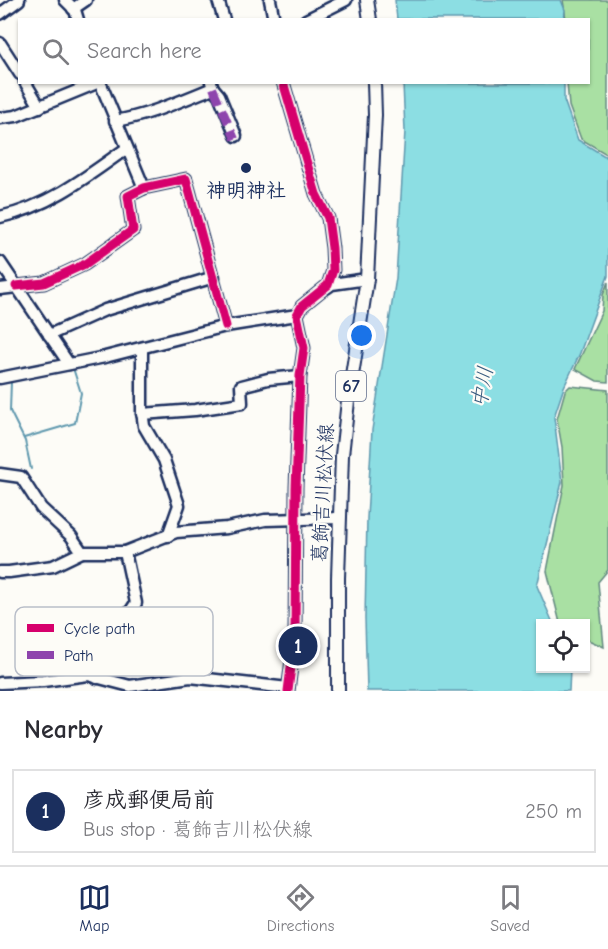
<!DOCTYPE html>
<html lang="en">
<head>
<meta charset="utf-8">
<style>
  :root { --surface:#fff; --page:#f2f2f3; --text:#2b2b33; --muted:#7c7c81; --line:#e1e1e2; --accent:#1b2f5e }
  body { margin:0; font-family:"Comic Neue","Klee One",sans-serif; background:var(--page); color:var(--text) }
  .controls { position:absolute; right:18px; bottom:18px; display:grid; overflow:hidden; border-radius:0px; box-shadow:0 2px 4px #0004 }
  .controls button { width:54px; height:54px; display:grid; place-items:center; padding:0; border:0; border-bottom:2px solid var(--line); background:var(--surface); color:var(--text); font:30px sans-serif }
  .you { position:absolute; left:362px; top:336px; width:21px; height:21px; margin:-15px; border:4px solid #fff; border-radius:50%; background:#1a73e8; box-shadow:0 0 0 9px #1a73e833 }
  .badge { display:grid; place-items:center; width:39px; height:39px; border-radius:50%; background:var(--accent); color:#fff; font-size:20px; font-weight:700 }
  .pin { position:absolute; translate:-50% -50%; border:3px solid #fff; box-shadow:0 2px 6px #0006 }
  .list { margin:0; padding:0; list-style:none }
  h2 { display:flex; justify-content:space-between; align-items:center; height:78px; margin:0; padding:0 24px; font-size:26px }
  h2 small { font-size:20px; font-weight:400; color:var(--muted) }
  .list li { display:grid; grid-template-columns:39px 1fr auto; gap:18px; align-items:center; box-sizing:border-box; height:84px; margin:0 12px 12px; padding:0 12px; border:2px solid var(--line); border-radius:0px }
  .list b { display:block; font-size:22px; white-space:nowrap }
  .list p { margin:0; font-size:20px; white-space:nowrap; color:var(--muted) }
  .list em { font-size:20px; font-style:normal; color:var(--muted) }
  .icon { flex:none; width:33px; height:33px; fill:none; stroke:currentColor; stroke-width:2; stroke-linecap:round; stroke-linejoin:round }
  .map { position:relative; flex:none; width:608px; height:691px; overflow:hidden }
  .search { position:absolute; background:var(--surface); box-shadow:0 2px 4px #0004; left:18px; right:18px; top:18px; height:66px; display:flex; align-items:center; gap:15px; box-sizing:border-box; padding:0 21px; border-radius:0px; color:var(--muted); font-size:22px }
  .sheet { height:174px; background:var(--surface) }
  nav { display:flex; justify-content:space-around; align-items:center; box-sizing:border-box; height:84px; border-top:2px solid var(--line); background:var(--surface); font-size:16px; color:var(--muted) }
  nav a { display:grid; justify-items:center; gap:3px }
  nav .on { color:var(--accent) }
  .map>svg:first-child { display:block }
</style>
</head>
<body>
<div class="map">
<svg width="608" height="691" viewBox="0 0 608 691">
  <rect width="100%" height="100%" fill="#fdfcf7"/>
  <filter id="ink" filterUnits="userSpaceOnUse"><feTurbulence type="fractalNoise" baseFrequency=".0167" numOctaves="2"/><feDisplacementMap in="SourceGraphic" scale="12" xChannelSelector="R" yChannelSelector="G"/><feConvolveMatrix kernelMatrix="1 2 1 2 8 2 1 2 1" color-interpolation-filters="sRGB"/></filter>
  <g filter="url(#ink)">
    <g fill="#a9e0a3" stroke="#628880" stroke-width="1.5">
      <path d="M563,0H608V155L581,139L569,106L567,83L588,82V20L566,19Z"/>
      <path d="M608,282V382L597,381L575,369L602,311L603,295Z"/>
      <path d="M570,386L608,390V570L598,582L604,647L586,639V624L560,623L547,571L564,485L562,447L557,419L565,391Z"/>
    </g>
    <g fill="#8cdee3" stroke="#5f98ae" stroke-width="1.5">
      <path d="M395,0H561L565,10L564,19H397Z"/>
      <path d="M403,83H564V100L578,140L608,158V276L580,353L564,387L554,417L562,482L537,586L553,623L540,624V668L570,669L569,691H367L365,618L367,518L372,430L396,278L405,131Z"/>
    </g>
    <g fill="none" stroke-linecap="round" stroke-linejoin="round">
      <g stroke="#5f98ae" stroke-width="2">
        <path d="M11,381L10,411L25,441L31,469"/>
        <path d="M24,438L75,423L81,393L73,368"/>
      </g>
      <defs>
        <g id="minor">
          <path d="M65,0L75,10L78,20"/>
          <path d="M218,0L224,20"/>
          <path d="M270,0L274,20"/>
          <path d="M73,9L86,0"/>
          <path d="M0,14L19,0"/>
          <path d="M306,20L346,0"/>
          <path d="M0,43L20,74"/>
          <path d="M25,82L40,107"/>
          <path d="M100,82L144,188"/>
          <path d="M283,82L316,194L328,218L332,248L333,270L328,285L302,306L297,315L304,348L300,376L296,488L295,636L288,691"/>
          <path d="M213,88L219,95L236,136"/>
          <path d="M0,118L16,116L99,82"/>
          <path d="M115,121C150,115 180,101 213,88L211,82"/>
          <path d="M0,217C48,207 88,176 127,148"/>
          <path d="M0,262L69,364"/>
          <path d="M16,286L44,283L85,264L133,230L128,196L144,188L186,179L226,326"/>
          <path d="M326,288L332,284L367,279"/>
          <path d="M0,289L17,287"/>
          <path d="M49,335L105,310L214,277"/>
          <path d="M142,348V411L144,426L164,460L179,505L168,536"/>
          <path d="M0,378L105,357L226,326L297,315"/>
          <path d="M142,414L195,410L242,403L241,386L268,379L300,376"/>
          <path d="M0,474L21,477L41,508L71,536L82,552"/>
          <path d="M0,572H9L53,566L82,552H125L176,532L227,528L265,520L340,518"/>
          <path d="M97,678L92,645L93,642L122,624L136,603L125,552"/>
          <path d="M0,683L43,681L88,675L130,686L190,677L288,688"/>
        </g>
        <g id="major">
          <path d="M367,0L370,20"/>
          <path d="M338,691V578L342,455L348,401L367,279L375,115L374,82"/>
        </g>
      </defs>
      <use href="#minor" stroke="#1b2f5e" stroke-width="15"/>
      <use href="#major" stroke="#1b2f5e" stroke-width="16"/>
      <use href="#minor" stroke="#fdfcf7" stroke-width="10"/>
      <use href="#major" stroke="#fdfcf7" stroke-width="12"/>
      <path stroke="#8e44ad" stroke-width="8" stroke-dasharray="15 8" stroke-linecap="butt" d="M213,88L235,139"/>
      <defs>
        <g id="cycleway">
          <path d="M283,82L316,194L328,218L332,248L333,270L328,285L302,306L297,315L304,348L300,376L296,488L295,636L288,691"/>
          <path d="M16,286L44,283L85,264L133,230L128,196L144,188L186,179L226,326"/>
        </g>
      </defs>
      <use href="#cycleway" stroke="#fdfcf7" stroke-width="13"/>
      <use href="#cycleway" stroke="#d6006c" stroke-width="9"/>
    </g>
  </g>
  <circle fill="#1b2f5e" stroke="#fdfcf7" stroke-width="2" cx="246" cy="168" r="6"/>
  <g text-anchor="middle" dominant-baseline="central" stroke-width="4.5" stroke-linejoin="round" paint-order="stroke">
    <rect fill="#fdfcf7" stroke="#5f6c8c" stroke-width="1.5" x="336" y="371" width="30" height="30" rx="4.5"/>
    <g font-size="18" font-weight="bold" fill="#1b2f5e">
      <text x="351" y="386">67</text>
    </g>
    <g font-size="20" font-weight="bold" fill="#1b2f5e" stroke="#fdfcf7">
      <text x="246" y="190">神明神社</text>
    </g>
    <g font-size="20" fill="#1b2f5e" stroke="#fdfcf7">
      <text transform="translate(323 493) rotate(-87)">葛飾吉川松伏線</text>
    </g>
    <g font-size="21" font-style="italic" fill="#375b7f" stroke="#fdfcf7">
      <text transform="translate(482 387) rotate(-80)">中川</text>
    </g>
  </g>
  <rect x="15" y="607" width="198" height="69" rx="9" fill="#fdfcf7" stroke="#b9bec9" stroke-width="1.5"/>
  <rect x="27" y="624" width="27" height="8" fill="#d6006c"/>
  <rect x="27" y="651" width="27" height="8" fill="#8e44ad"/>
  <g font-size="16" fill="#1b2f5e">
    <text x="64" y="634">Cycle path</text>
    <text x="64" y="661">Path</text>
  </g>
</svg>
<div class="controls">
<button><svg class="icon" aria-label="locate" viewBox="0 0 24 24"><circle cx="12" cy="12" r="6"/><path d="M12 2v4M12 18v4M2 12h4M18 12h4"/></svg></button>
</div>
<div class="you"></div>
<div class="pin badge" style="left:298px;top:646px">1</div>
<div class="search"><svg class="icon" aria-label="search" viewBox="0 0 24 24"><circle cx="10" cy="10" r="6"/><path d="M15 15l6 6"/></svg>Search here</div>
</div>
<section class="sheet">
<h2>Nearby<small></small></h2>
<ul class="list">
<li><span class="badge">1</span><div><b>彦成郵便局前</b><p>Bus stop · 葛飾吉川松伏線</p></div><em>250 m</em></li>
</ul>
</section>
<nav>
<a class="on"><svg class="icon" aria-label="map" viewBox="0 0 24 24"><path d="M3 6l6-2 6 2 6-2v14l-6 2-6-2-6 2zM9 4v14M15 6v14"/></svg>Map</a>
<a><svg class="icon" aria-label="directions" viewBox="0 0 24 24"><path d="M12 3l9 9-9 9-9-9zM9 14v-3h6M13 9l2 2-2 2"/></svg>Directions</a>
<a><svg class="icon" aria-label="saved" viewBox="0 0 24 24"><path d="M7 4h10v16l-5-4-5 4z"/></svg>Saved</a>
</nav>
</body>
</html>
